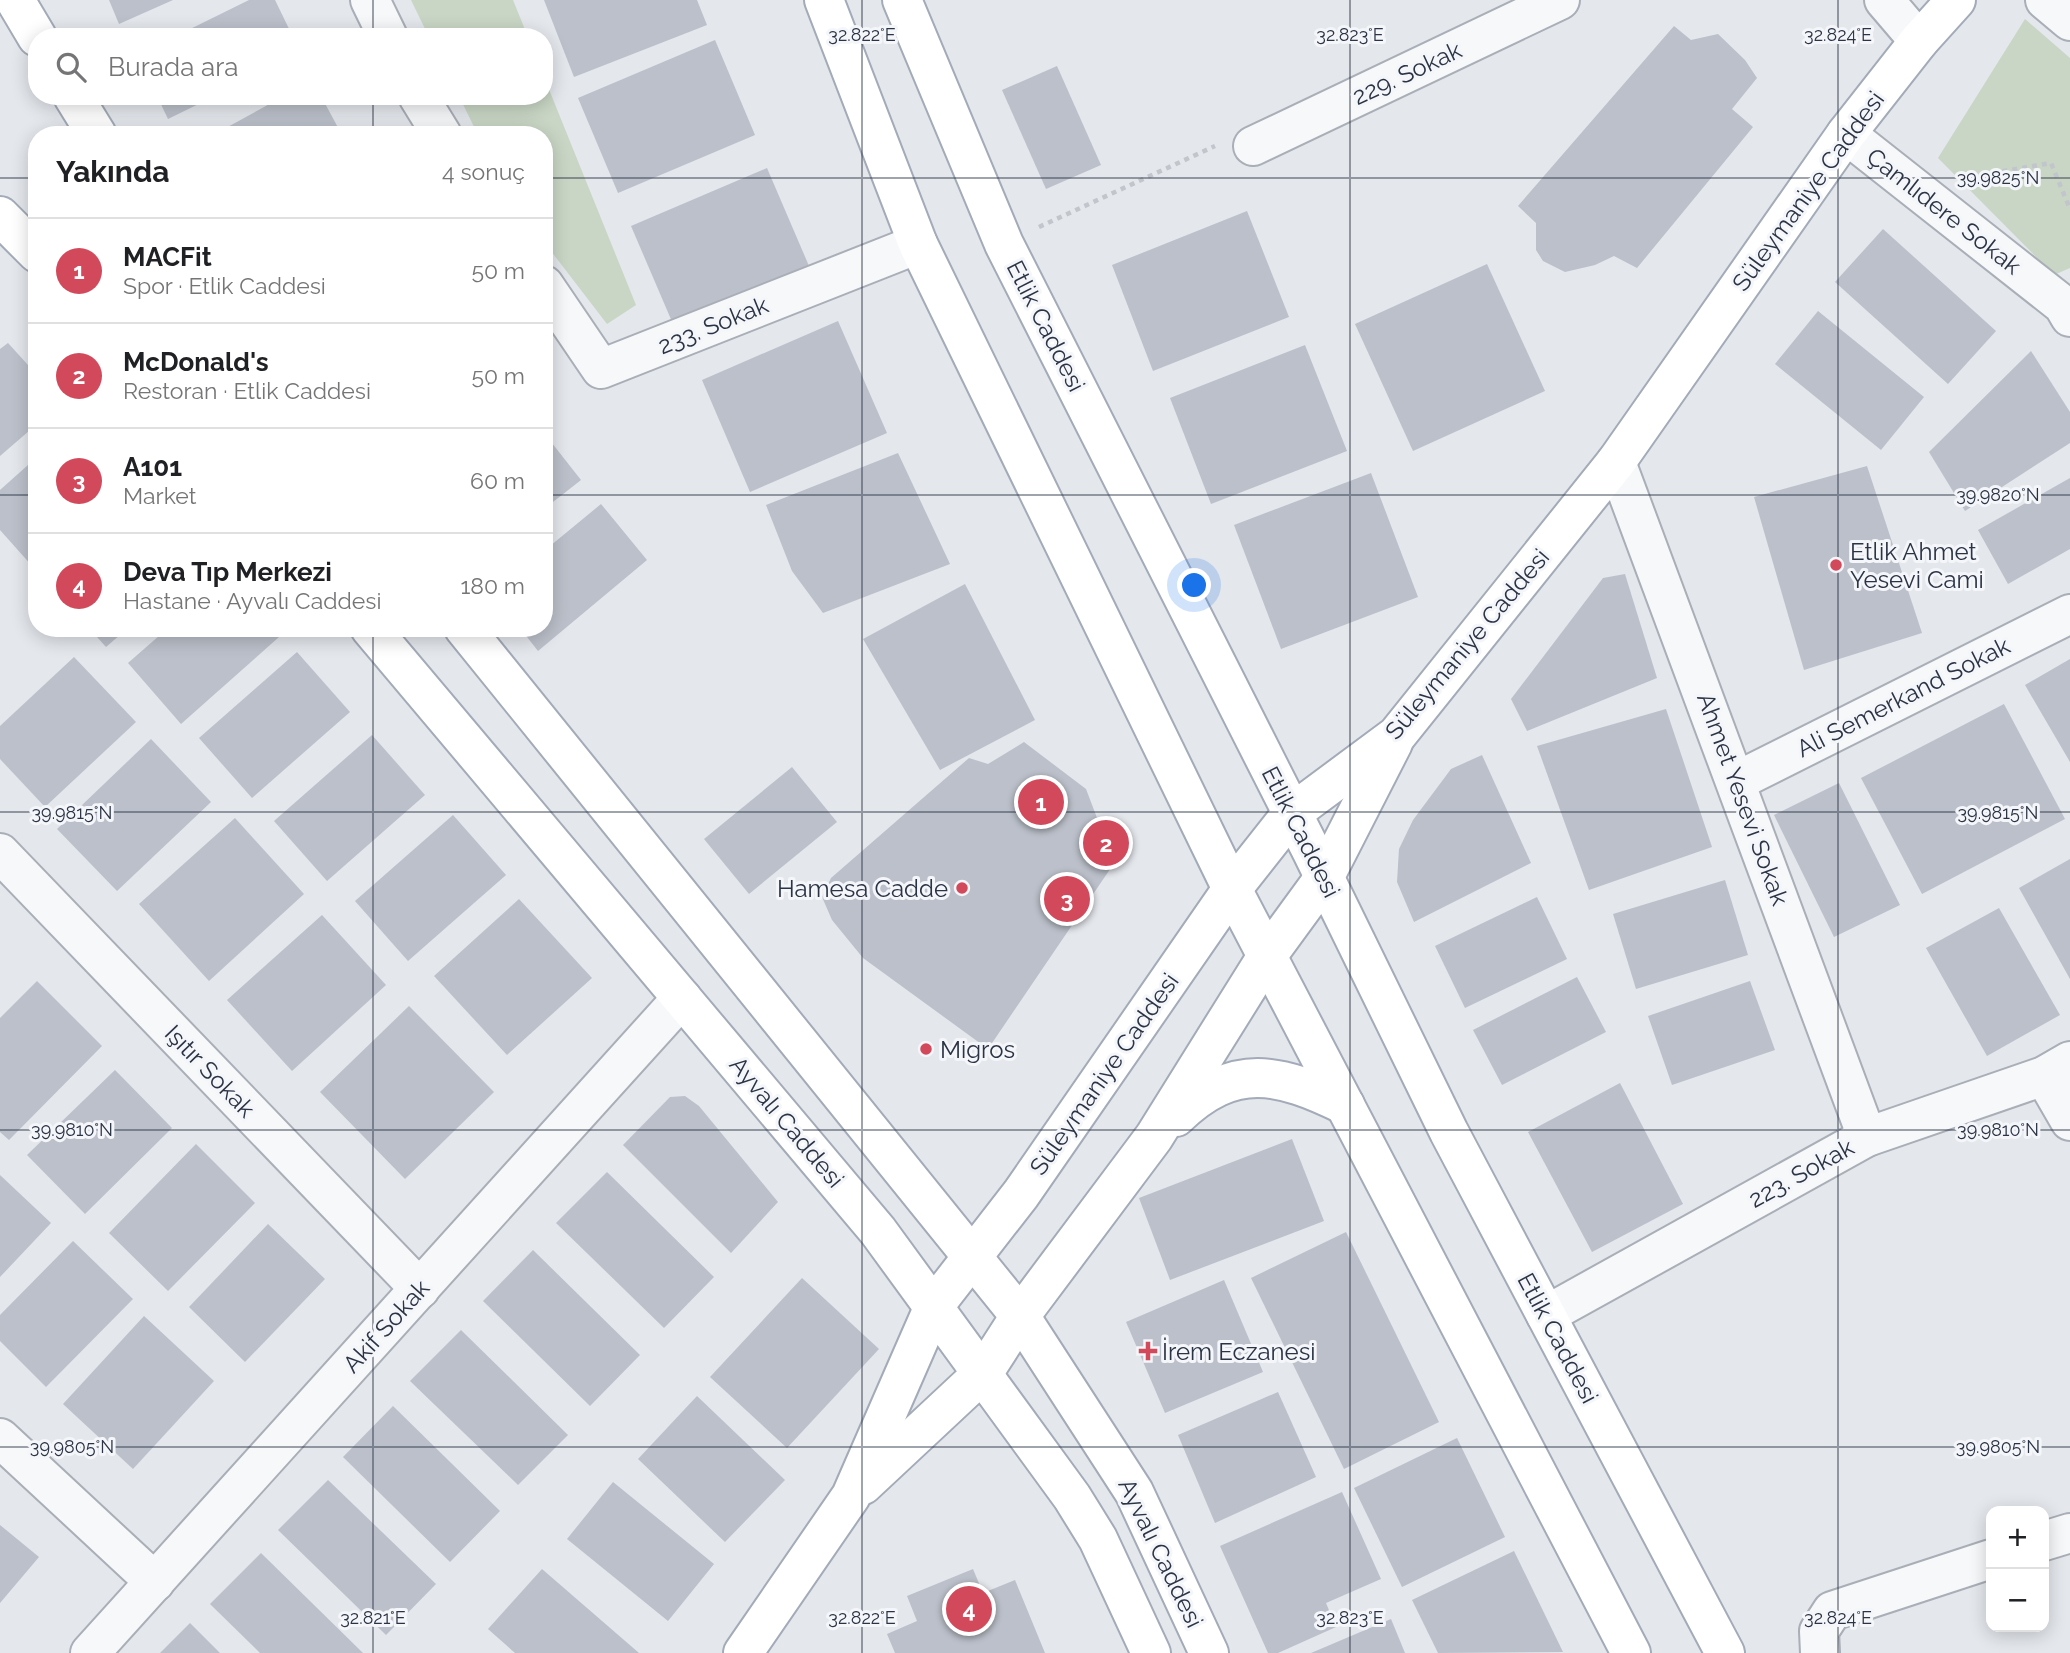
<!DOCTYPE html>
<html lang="tr">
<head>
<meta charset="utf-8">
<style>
  :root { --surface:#fff; --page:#f6f6f6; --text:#202124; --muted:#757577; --line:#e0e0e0; --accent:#d1495b }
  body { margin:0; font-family:Raleway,sans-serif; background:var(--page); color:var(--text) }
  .controls { position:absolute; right:21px; bottom:21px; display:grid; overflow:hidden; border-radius:14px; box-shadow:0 4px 18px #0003 }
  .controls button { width:63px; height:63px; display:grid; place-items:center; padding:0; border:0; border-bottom:2px solid var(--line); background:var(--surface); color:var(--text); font:35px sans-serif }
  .you { position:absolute; left:1195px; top:586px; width:24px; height:24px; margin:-18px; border:5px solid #fff; border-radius:50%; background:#1a73e8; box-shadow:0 0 0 10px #1a73e833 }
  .badge { display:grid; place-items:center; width:46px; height:46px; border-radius:50%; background:var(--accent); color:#fff; font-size:23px; font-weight:700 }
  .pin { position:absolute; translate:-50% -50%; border:4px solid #fff; box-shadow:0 2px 7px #0006 }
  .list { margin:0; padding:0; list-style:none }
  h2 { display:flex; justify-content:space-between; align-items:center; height:91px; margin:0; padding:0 28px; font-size:30px }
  h2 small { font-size:23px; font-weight:400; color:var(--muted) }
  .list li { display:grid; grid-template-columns:46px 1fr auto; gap:21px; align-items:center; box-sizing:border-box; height:105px; padding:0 28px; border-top:2px solid var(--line) }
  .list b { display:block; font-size:26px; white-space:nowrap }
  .list p { margin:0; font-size:23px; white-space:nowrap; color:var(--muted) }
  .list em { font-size:23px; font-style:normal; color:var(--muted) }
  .icon { flex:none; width:38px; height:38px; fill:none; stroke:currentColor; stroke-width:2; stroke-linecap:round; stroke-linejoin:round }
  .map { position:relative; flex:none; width:2070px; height:1653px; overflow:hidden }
  .search { position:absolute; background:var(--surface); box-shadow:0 4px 18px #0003; left:28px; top:28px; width:525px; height:77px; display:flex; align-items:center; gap:18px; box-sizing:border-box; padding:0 24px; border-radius:28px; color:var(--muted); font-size:26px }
  .panel { position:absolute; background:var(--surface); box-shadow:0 4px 18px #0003; left:28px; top:126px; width:525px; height:511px; border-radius:28px }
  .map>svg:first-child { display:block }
</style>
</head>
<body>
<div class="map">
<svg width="2070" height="1653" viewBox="0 0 2070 1653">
  <rect width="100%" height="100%" fill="#e4e7ec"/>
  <g fill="#c9d6c5">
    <path d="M411,0H513L528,37H429Z"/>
    <path d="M2025,19L2070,58V268L2054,275L1938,158Z"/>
    <path d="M544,77L636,305L607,324L544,242V135H478L459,96H544Z"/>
  </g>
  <g fill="#bbc0ca">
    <path d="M109,0H173L119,24Z"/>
    <path d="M249,0H275L293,37H174Z"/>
    <path d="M544,0H697L707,25L574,77Z"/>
    <path d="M1674,26L1691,40L1718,34L1745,60L1757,78L1732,109L1753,127L1637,268L1614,256L1595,265L1565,272L1543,261L1536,250V223L1518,206Z"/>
    <path d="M715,40L755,135L618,193L578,98Z"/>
    <path d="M1057,66L1101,165L1046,189L1002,90Z"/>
    <path d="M157,96H215L168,119Z"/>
    <path d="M284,96H321L342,135H213Z"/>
    <path d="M767,168L809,266L673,324L631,226Z"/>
    <path d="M1247,211L1289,317L1153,371L1112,265Z"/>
    <path d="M1883,229L1996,331L1948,384L1835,282Z"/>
    <path d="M1487,264L1545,391L1413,451L1355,324Z"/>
    <path d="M1818,311L1924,397L1881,450L1775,364Z"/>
    <path d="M838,321L887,433L750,492L702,380Z"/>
    <path d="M8,343L37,375V424L0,456V349Z"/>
    <path d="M1305,345L1347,451L1211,504L1170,398Z"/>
    <path d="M2031,351L2070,412V443L1965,511L1929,452Z"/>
    <path d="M544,433L581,480L544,509Z"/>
    <path d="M898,453L950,564L823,613L792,571L766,505Z"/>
    <path d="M37,457V564L33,567L0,530V490Z"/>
    <path d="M1867,466L1922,633L1804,670L1754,497Z"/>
    <path d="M1371,473L1418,597L1281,649L1234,525Z"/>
    <path d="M2070,478V549L2008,584L1978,530Z"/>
    <path d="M601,504L647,560L538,651L520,628H544V551Z"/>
    <path d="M1625,574L1657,678L1527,731L1511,699L1603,578Z"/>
    <path d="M965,584L1035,720L940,770L863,639Z"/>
    <path d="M89,628H128L106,647Z"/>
    <path d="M168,628H271L279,637L181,724L128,663Z"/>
    <path d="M297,652L350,712L252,798L199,738Z"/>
    <path d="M74,657L136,722L45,807L0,759V726Z"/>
    <path d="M2070,659V762L2025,685Z"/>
    <path d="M2004,704L2065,819L1922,894L1861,778Z"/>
    <path d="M1666,709L1712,847L1589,890L1537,746Z"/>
    <path d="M372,735L425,795L327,881L274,821Z"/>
    <path d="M151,739L211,802L117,891L57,829Z"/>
    <path d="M1024,742L1086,789L1102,831L1123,850L988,1049L863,958L832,920L822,897L831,878L969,758L988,764Z"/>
    <path d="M1482,755L1531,863L1414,922L1397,882L1399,849L1413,820L1451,769Z"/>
    <path d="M792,767L837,822L749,894L704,839Z"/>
    <path d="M1839,783L1900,905L1834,937L1774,815Z"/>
    <path d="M453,815L506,875L408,961L355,901Z"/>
    <path d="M235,818L304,894L209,981L139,904Z"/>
    <path d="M2070,859V979L2019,888Z"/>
    <path d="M1725,880L1748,955L1636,989L1613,914Z"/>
    <path d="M1537,897L1567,959L1465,1008L1435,946Z"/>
    <path d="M519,899L592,978L507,1055L434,976Z"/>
    <path d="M1999,908L2060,1015L1987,1056L1926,948Z"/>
    <path d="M322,915L386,985L292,1071L227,1000Z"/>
    <path d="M1577,977L1606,1032L1502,1085L1473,1030Z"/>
    <path d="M37,981L102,1046L9,1140L0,1132V1018Z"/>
    <path d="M1750,981L1775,1050L1672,1085L1648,1016Z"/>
    <path d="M409,1006L494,1092L405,1179L320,1092Z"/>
    <path d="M115,1070L172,1128L85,1214L27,1155Z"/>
    <path d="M1620,1083L1683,1204L1592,1252L1528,1132Z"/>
    <path d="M685,1096L699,1106L778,1202L731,1253L623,1145L670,1097Z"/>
    <path d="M1292,1139L1324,1221L1170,1280L1139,1198Z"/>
    <path d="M196,1144L255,1203L168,1291L109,1233Z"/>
    <path d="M607,1172L714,1277L664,1328L556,1223Z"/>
    <path d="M0,1175L51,1223L0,1277Z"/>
    <path d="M268,1224L325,1279L245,1362L189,1307Z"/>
    <path d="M1346,1232L1439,1422L1344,1469L1251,1278Z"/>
    <path d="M73,1241L133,1299L46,1387L0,1341V1315Z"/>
    <path d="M533,1250L640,1355L590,1406L483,1301Z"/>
    <path d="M802,1278L879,1349L787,1448L710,1377Z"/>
    <path d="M1224,1280L1263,1372L1165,1413L1126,1322Z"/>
    <path d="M144,1316L214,1381L133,1469L63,1404Z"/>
    <path d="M461,1330L568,1435L518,1485L410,1381Z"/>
    <path d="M1278,1392L1316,1477L1215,1523L1178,1435Z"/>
    <path d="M697,1396L785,1480L725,1542L638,1459Z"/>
    <path d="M393,1406L500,1511L450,1562L343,1457Z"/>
    <path d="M1457,1438L1505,1537L1402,1587L1354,1488Z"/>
    <path d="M328,1480L436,1584L386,1635L278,1530Z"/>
    <path d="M613,1482L714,1564L668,1621L567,1539Z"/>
    <path d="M1342,1492L1381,1579L1326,1603L1336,1627L1278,1653H1268L1220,1546Z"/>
    <path d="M0,1525L39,1557L0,1603Z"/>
    <path d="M1514,1551L1563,1652L1438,1653L1412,1600Z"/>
    <path d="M261,1553L363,1653H260L210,1604Z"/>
    <path d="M542,1569L639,1653H515L488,1629Z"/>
    <path d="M973,1569L983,1593L1015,1580L1045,1653H895L887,1634L917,1621L907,1596Z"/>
    <path d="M1391,1619L1405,1653H1311Z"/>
    <path d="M190,1623L220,1653H160Z"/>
  </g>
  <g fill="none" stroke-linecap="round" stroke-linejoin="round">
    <defs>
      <g id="minor">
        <path d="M370,0L388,37"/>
        <path d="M1884,0L1919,41"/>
        <path d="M2045,0L2070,21"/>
        <path d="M418,96L442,135"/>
        <path d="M1846,134L2063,305L2070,317"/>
        <path d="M1253,146L1560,0"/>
        <path d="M544,285L601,369L918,244"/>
        <path d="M1616,462L1867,1137"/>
        <path d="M1737,781L2070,614"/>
        <path d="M0,853L420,1289"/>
        <path d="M2044,1076L2070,1121"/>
        <path d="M1546,1315L1867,1137L2044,1076L2070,1061"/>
        <path d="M0,1438L155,1582"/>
        <path d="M2044,1541L2070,1533"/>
        <path d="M90,1653L682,998"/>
        <path d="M1820,1653L1819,1631L1832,1611L1991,1559"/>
      </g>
      <g id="major">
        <path d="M15,0L37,37"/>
        <path d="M824,0L918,244L1232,889L1631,1653"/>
        <path d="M902,0L1004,244L1312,852L1449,1132L1725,1653"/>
        <path d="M73,96L97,135"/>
        <path d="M0,216L37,253"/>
        <path d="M370,628L878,1231L1072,1497L1098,1539L1151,1653"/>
        <path d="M464,628L1020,1316L1134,1492L1209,1653"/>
        <path d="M1176,1117C1234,1061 1279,1073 1345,1105"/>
        <path d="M863,1485L984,1372L1020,1316L1154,1137L1267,956L1324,878L1393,743"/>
        <path d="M743,1653L851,1496L934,1306L1021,1194L1232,889L1292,813L1397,735L1616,462L1846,134L1919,41L1956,0"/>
      </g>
    </defs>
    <use href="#minor" stroke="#a9aeb7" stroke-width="42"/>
    <use href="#major" stroke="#a3abb8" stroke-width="42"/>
    <g stroke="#c2c5cb" stroke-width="4.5" stroke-dasharray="5 5" stroke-linecap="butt">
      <path d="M1963,178L2051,163L2070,209"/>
      <path d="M1039,227L1215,146"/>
    </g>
    <use href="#minor" stroke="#f7f8fa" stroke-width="38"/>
    <use href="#major" stroke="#fff" stroke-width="38"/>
  </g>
  <path fill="none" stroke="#2b3445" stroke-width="2" stroke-opacity="0.45" d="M373,0V37M862,0V1653M1350,0V1653M1838,0V1653M373,96V135M0,178H37M544,178H2070M0,495H37M544,495H2070M373,628V1653M0,812H2070M0,1130H2070M0,1447H2070"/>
  <g fill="#d1495b" stroke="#f4f6f9" stroke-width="2.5">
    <circle cx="1836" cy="565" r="7"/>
    <circle cx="962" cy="888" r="7"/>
    <circle cx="926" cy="1049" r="7"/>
    <path d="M1144.5 1340.5h7v7h7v7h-7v7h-7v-7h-7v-7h7z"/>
  </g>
  <g text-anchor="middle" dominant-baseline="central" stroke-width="6" stroke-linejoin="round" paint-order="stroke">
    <g font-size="24" fill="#2b3445" stroke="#f4f6f9">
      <text transform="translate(1407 73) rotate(-25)">229. Sokak</text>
      <text transform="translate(1808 191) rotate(-54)">Süleymaniye Caddesi</text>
      <text transform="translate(1944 211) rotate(38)">Çamlıdere Sokak</text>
      <text transform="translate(713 325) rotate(-22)">233. Sokak</text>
      <text transform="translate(1046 326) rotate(63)">Etlik Caddesi</text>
      <text transform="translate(1467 644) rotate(-50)">Süleymaniye Caddesi</text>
      <text transform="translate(1903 697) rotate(-27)">Ali Semerkand Sokak</text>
      <text transform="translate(1743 799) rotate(70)">Ahmet Yesevi Sokak</text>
      <text transform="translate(1301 832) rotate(63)">Etlik Caddesi</text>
      <text transform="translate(210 1071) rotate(46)">Işıtır Sokak</text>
      <text transform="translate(1104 1074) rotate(-55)">Süleymaniye Caddesi</text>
      <text transform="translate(787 1122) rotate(50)">Ayvalı Caddesi</text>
      <text transform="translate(1801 1173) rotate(-29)">223. Sokak</text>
      <text transform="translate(386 1326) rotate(-48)">Akif Sokak</text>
      <text transform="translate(1558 1338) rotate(62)">Etlik Caddesi</text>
      <text transform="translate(1161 1553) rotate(64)">Ayvalı Caddesi</text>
    </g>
    <g font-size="24" fill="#2b3445" stroke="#f4f6f9" text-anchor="start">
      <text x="1850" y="551">Etlik Ahmet<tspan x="1850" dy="28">Yesevi Cami</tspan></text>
      <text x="948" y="888" text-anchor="end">Hamesa Cadde</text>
      <text x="940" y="1049">Migros</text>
      <text x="1162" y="1351">İrem Eczanesi</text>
    </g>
  </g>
  <g font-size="18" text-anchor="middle" fill="#2b3445" stroke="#f4f6f9" stroke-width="6" stroke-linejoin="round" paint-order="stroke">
    <text x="862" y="41">32.822°E</text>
    <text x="1350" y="41">32.823°E</text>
    <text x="1838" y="41">32.824°E</text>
    <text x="1998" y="184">39.9825°N</text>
    <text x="1998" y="501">39.9820°N</text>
    <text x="72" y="819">39.9815°N</text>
    <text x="1998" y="819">39.9815°N</text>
    <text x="72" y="1136">39.9810°N</text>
    <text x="1998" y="1136">39.9810°N</text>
    <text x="72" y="1453">39.9805°N</text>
    <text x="1998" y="1453">39.9805°N</text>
    <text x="373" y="1624">32.821°E</text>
    <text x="862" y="1624">32.822°E</text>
    <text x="1350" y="1624">32.823°E</text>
    <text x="1838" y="1624">32.824°E</text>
  </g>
</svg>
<div class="controls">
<button>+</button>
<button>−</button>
</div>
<div class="you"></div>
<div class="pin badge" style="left:1041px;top:802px">1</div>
<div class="pin badge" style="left:1106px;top:843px">2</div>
<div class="pin badge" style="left:1067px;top:899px">3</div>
<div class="pin badge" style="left:969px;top:1609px">4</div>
<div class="search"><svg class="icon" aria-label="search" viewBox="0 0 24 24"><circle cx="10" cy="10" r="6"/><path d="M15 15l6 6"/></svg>Burada ara</div>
<section class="panel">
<h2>Yakında<small>4 sonuç</small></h2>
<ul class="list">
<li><span class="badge">1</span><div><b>MACFit</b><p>Spor · Etlik Caddesi</p></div><em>50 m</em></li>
<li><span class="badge">2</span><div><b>McDonald's</b><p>Restoran · Etlik Caddesi</p></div><em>50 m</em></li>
<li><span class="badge">3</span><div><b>A101</b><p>Market</p></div><em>60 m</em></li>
<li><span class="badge">4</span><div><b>Deva Tıp Merkezi</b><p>Hastane · Ayvalı Caddesi</p></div><em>180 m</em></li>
</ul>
</section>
</div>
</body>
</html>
